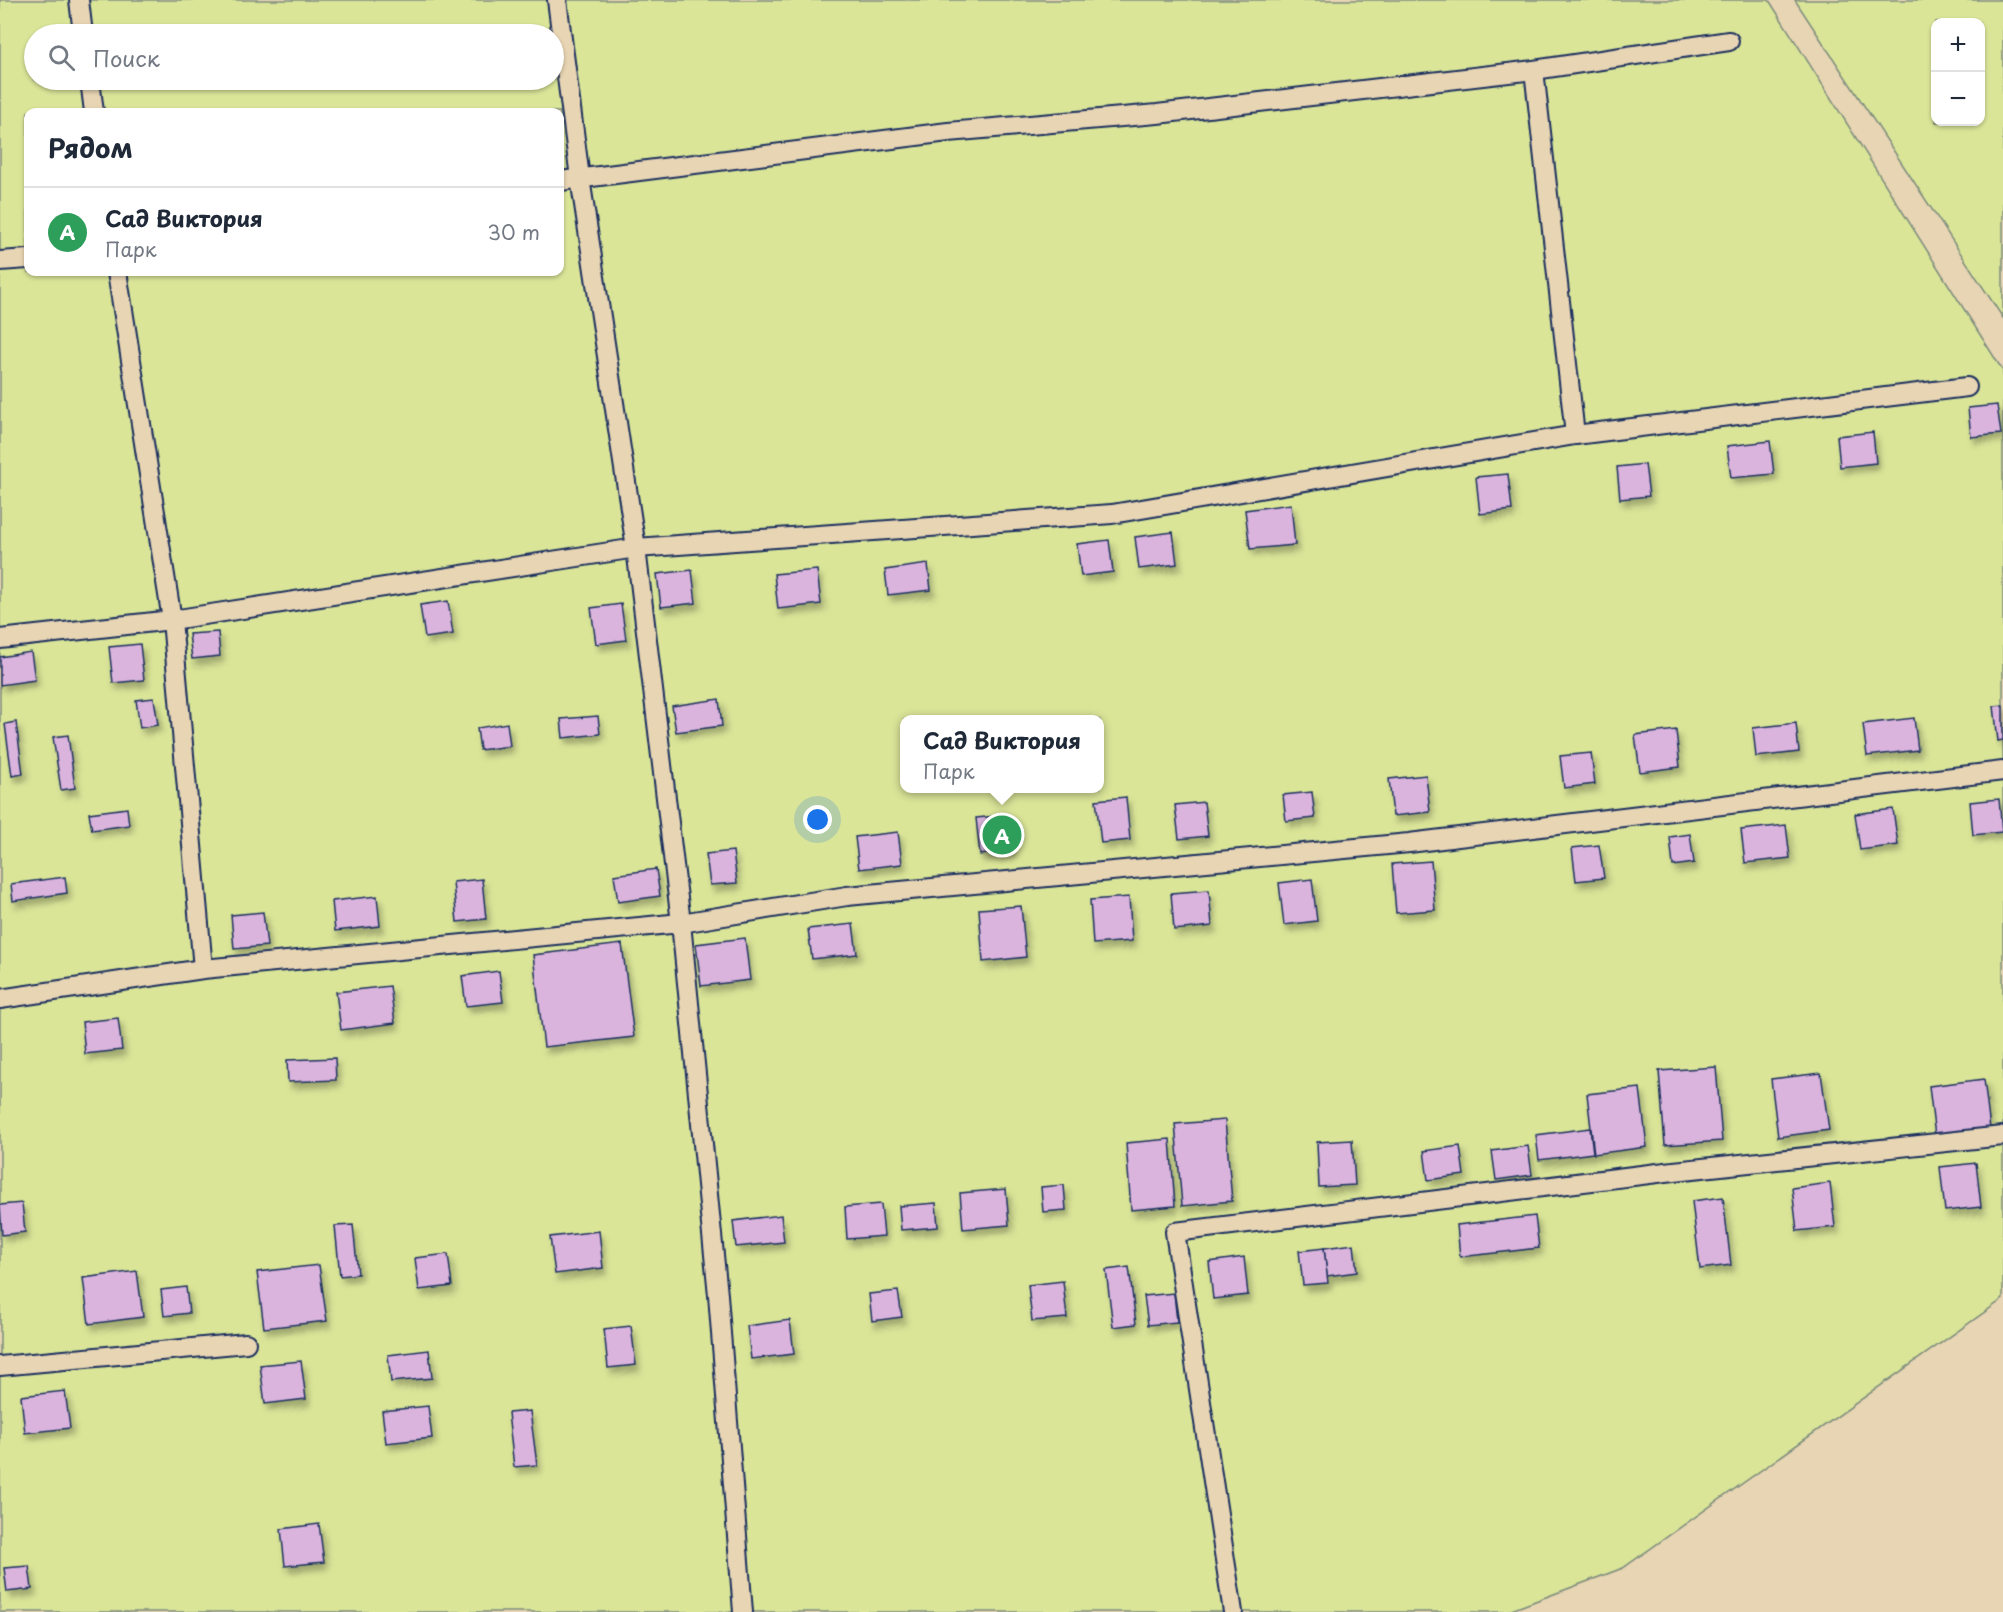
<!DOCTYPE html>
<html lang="ru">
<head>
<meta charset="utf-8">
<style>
  :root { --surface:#fff; --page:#f2f2f3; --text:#1f2937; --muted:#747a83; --line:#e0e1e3; --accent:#1b2f5e }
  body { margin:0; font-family:"Playpen Sans",sans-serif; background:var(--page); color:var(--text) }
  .controls { position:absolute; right:18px; top:18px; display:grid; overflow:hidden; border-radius:12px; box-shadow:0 2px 4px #0004 }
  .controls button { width:54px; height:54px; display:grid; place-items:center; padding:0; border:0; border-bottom:2px solid var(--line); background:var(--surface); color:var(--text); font:30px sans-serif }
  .you { position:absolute; left:818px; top:820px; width:21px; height:21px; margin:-15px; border:4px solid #fff; border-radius:50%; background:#1a73e8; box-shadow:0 0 0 9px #1a73e833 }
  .badge { display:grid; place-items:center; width:39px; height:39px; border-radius:50%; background:var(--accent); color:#fff; font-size:20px; font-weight:700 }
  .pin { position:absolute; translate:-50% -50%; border:3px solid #fff; box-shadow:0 2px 6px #0006 }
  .popup { position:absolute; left:900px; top:715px; width:204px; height:78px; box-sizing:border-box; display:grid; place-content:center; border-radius:12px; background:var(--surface); filter:drop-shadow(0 2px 4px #0005); font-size:20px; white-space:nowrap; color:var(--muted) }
  .popup b { font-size:22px; color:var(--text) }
  .popup::after { content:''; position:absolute; left:50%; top:100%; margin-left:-12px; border:12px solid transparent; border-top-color:var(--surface) }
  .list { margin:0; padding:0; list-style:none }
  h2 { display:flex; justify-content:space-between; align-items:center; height:78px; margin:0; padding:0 24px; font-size:26px }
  h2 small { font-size:20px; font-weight:400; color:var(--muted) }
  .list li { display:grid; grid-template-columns:39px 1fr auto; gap:18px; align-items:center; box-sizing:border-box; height:90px; padding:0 24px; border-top:2px solid var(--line) }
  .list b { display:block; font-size:22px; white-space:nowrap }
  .list p { margin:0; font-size:20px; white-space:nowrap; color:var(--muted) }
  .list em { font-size:20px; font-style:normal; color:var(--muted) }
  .icon { flex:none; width:33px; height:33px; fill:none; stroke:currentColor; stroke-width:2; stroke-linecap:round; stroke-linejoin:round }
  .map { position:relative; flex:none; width:2003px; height:1612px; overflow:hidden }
  .search { position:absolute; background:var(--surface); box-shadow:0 2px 4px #0004; left:24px; top:24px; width:540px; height:66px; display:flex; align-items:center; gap:15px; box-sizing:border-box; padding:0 21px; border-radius:33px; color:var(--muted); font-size:22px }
  .panel { position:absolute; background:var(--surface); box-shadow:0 2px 4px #0004; left:24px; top:108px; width:540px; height:168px; border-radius:12px }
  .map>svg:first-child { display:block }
</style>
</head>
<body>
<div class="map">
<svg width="2003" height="1612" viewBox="0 0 2003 1612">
  <defs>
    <filter id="shadow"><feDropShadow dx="3.5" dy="6" stdDeviation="3" flood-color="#0004"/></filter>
  </defs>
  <rect width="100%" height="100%" fill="#e8d5b3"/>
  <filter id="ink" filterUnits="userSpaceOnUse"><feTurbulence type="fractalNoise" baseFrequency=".0167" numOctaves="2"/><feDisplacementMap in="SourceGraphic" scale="12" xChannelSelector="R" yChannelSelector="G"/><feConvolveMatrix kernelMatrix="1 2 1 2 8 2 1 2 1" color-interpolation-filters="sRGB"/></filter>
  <g filter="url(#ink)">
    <g fill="#dae598" stroke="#7a8a7b" stroke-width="1.5" fill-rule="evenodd">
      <path d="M0,0H1769L2003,371V1299L1623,1568L1506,1612H0ZM34,34H554V80H34ZM28,112H560V272H28ZM904,720H1100V788H904Z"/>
      <path d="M1795,0H2003V318ZM1936,22H1980V122H1936Z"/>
    </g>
    <g fill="#dab4dc" stroke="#1b2f5e" stroke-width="1.5" filter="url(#shadow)">
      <path d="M1997,405L2001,434L1971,437L1968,408Z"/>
      <path d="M1873,432L1876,463L1840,467L1837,436Z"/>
      <path d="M1770,441L1774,474L1731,478L1727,446Z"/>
      <path d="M1645,464L1649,496L1620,499L1617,467Z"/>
      <path d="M1508,474L1512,510L1480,514L1476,477Z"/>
      <path d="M1291,504L1295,545L1250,549L1245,510Z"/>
      <path d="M1173,532L1177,564L1139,569L1135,537Z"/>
      <path d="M1109,540L1113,572L1081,576L1077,544Z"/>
      <path d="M928,564L931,590L888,595L885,570Z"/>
      <path d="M692,570L696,603L661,607L657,574Z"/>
      <path d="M817,570L821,604L778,609L774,574Z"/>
      <path d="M448,601L453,634L425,638L420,605Z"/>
      <path d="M621,604L626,640L596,644L591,608Z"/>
      <path d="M218,632L220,656L192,659L189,634Z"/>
      <path d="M140,644L144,680L113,683L109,647Z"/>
      <path d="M31,652L35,680L0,685V657Z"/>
      <path d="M154,698L158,725L140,728L136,700Z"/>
      <path d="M719,699L722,726L676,732L672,706Z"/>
      <path d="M2003,705V740L1998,741L1994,706Z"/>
      <path d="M598,716L600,734L563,738L561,719Z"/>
      <path d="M1914,718L1918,750L1867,756L1863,724Z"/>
      <path d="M16,722L23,774L12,776L5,724Z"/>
      <path d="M507,723L510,746L480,750L477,728Z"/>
      <path d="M1796,723L1799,752L1756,757L1753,728Z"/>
      <path d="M1676,730L1680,767L1640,772L1635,735Z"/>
      <path d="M68,735L75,788L61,790L53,737Z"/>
      <path d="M1591,753L1595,784L1564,788L1560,756Z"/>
      <path d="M1426,775L1430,812L1393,816L1389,779Z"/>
      <path d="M1312,792L1315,818L1286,821L1283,795Z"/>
      <path d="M1126,797L1130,840L1101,843L1096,800Z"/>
      <path d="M1999,799L2002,832L1973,835L1970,802Z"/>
      <path d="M1204,802L1208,836L1179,839L1175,805Z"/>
      <path d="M127,808L129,825L92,830L89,813Z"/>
      <path d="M1893,809L1898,845L1860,850L1855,814Z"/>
      <path d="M1008,815L1012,851L980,855L976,818Z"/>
      <path d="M1786,825L1790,858L1745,863L1741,830Z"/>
      <path d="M898,832L902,864L859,869L855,837Z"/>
      <path d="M1690,834L1694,863L1673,866L1670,837Z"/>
      <path d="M1599,845L1604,878L1576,881L1572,848Z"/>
      <path d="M733,851L737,883L710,885L706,854Z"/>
      <path d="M1431,861L1435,910L1396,913L1392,864Z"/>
      <path d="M656,869L660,896L618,902L614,875Z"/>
      <path d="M65,877L67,893L13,901L11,884Z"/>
      <path d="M482,879L486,919L457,922L453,882Z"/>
      <path d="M1312,879L1317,921L1284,925L1279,883Z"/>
      <path d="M1209,890L1212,926L1174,930L1171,893Z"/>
      <path d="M377,896L380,926L335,931L332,901Z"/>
      <path d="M1129,897L1132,941L1093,944L1090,900Z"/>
      <path d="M1021,906L1026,957L983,962L979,909Z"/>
      <path d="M263,912L267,946L234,949L231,915Z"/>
      <path d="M853,924L857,954L812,959L808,929Z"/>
      <path d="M745,938L750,980L701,986L696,944Z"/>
      <path d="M622,944L634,1037L544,1047L533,955Z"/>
      <path d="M499,971L503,1002L466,1006L462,976Z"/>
      <path d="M390,986L395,1023L341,1030L336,992Z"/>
      <path d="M118,1018L122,1050L85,1054L82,1022Z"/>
      <path d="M335,1058L336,1080L288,1082L287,1060Z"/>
      <path d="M1716,1067L1722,1141L1665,1145L1659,1071Z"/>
      <path d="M1821,1073L1829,1130L1778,1137L1771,1079Z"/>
      <path d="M1984,1079L1990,1129L1935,1136L1929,1086Z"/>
      <path d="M1640,1088L1647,1147L1594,1154L1587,1094Z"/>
      <path d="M1225,1120L1232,1201L1182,1206L1175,1124Z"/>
      <path d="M1590,1128L1593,1153L1539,1160L1536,1135Z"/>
      <path d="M1170,1139L1175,1206L1131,1210L1126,1143Z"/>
      <path d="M1352,1140L1355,1185L1319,1187L1317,1142Z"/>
      <path d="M1460,1146L1464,1175L1428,1180L1424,1151Z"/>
      <path d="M1528,1146L1532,1175L1496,1180L1492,1151Z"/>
      <path d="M1976,1163L1981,1207L1945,1211L1940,1167Z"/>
      <path d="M1830,1183L1835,1227L1797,1231L1792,1188Z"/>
      <path d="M1064,1185L1066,1210L1043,1212L1041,1187Z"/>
      <path d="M1006,1189L1009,1225L963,1229L960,1193Z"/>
      <path d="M1723,1197L1731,1265L1700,1269L1692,1201Z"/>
      <path d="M22,1203L25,1232L2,1235L0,1205Z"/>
      <path d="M936,1203L938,1227L901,1230L899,1206Z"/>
      <path d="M881,1204L884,1236L847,1239L845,1207Z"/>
      <path d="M781,1215L784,1242L736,1247L733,1221Z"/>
      <path d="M1535,1216L1539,1248L1460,1257L1457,1225Z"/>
      <path d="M353,1225L358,1274L340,1276L335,1226Z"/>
      <path d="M599,1231L603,1268L555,1274L550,1237Z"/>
      <path d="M1354,1244L1357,1272L1327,1276L1324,1248Z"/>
      <path d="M1324,1248L1328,1283L1303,1285L1299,1251Z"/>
      <path d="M448,1254L452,1286L419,1290L415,1258Z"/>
      <path d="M1244,1257L1248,1295L1213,1299L1209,1262Z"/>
      <path d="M319,1265L327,1321L264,1328L257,1272Z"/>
      <path d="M1129,1267L1136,1324L1113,1327L1106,1270Z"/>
      <path d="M137,1271L143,1317L89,1324L83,1278Z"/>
      <path d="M1063,1281L1067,1318L1032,1321L1028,1285Z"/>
      <path d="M186,1287L189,1313L164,1316L161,1290Z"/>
      <path d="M898,1291L902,1317L872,1321L869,1294Z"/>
      <path d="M1174,1293L1177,1322L1148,1325L1144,1296Z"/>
      <path d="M790,1320L794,1354L751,1359L747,1326Z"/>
      <path d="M631,1326L636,1365L608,1368L604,1329Z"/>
      <path d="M429,1350L432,1378L391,1382L388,1355Z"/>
      <path d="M301,1361L306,1399L265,1404L260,1365Z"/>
      <path d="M65,1391L70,1428L25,1433L21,1396Z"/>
      <path d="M428,1406L432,1438L386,1443L382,1411Z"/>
      <path d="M530,1411L537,1465L514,1467L508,1413Z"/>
      <path d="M319,1524L324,1562L285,1566L281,1529Z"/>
      <path d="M29,1566L32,1589L7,1592L4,1568Z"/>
    </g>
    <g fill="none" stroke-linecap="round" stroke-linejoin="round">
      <defs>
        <g id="lane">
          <path d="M79,0L83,34"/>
          <path d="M557,0L580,178L636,548L681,923L718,1295L743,1612"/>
          <path d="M90,80L94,112"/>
          <path d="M560,181L948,132L1157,114L1534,70"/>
          <path d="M0,261L28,259"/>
          <path d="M117,272L172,620L203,969"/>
          <path d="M1575,435L1534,70L1729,41"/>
          <path d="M0,639L172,620L636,548L1112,514L1575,435L1967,387"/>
          <path d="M0,999L203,969L681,923L847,896L1409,843L2003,771"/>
          <path d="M0,1366L246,1343"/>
          <path d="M1233,1612L1175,1232L1674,1171L2003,1136"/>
        </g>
      </defs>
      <use href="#lane" stroke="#1b2f5e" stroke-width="22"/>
      <use href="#lane" stroke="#e8d5b3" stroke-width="18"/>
    </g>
  </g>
</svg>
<div class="controls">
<button>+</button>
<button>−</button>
</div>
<div class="you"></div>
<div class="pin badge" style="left:1002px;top:835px;background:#2e9e5b">A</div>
<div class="popup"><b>Сад Виктория</b>Парк</div>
<div class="search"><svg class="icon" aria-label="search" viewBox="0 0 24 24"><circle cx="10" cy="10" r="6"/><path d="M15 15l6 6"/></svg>Поиск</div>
<section class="panel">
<h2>Рядом<small></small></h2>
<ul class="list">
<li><span class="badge" style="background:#2e9e5b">A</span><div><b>Сад Виктория</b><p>Парк</p></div><em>30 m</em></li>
</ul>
</section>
</div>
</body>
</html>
